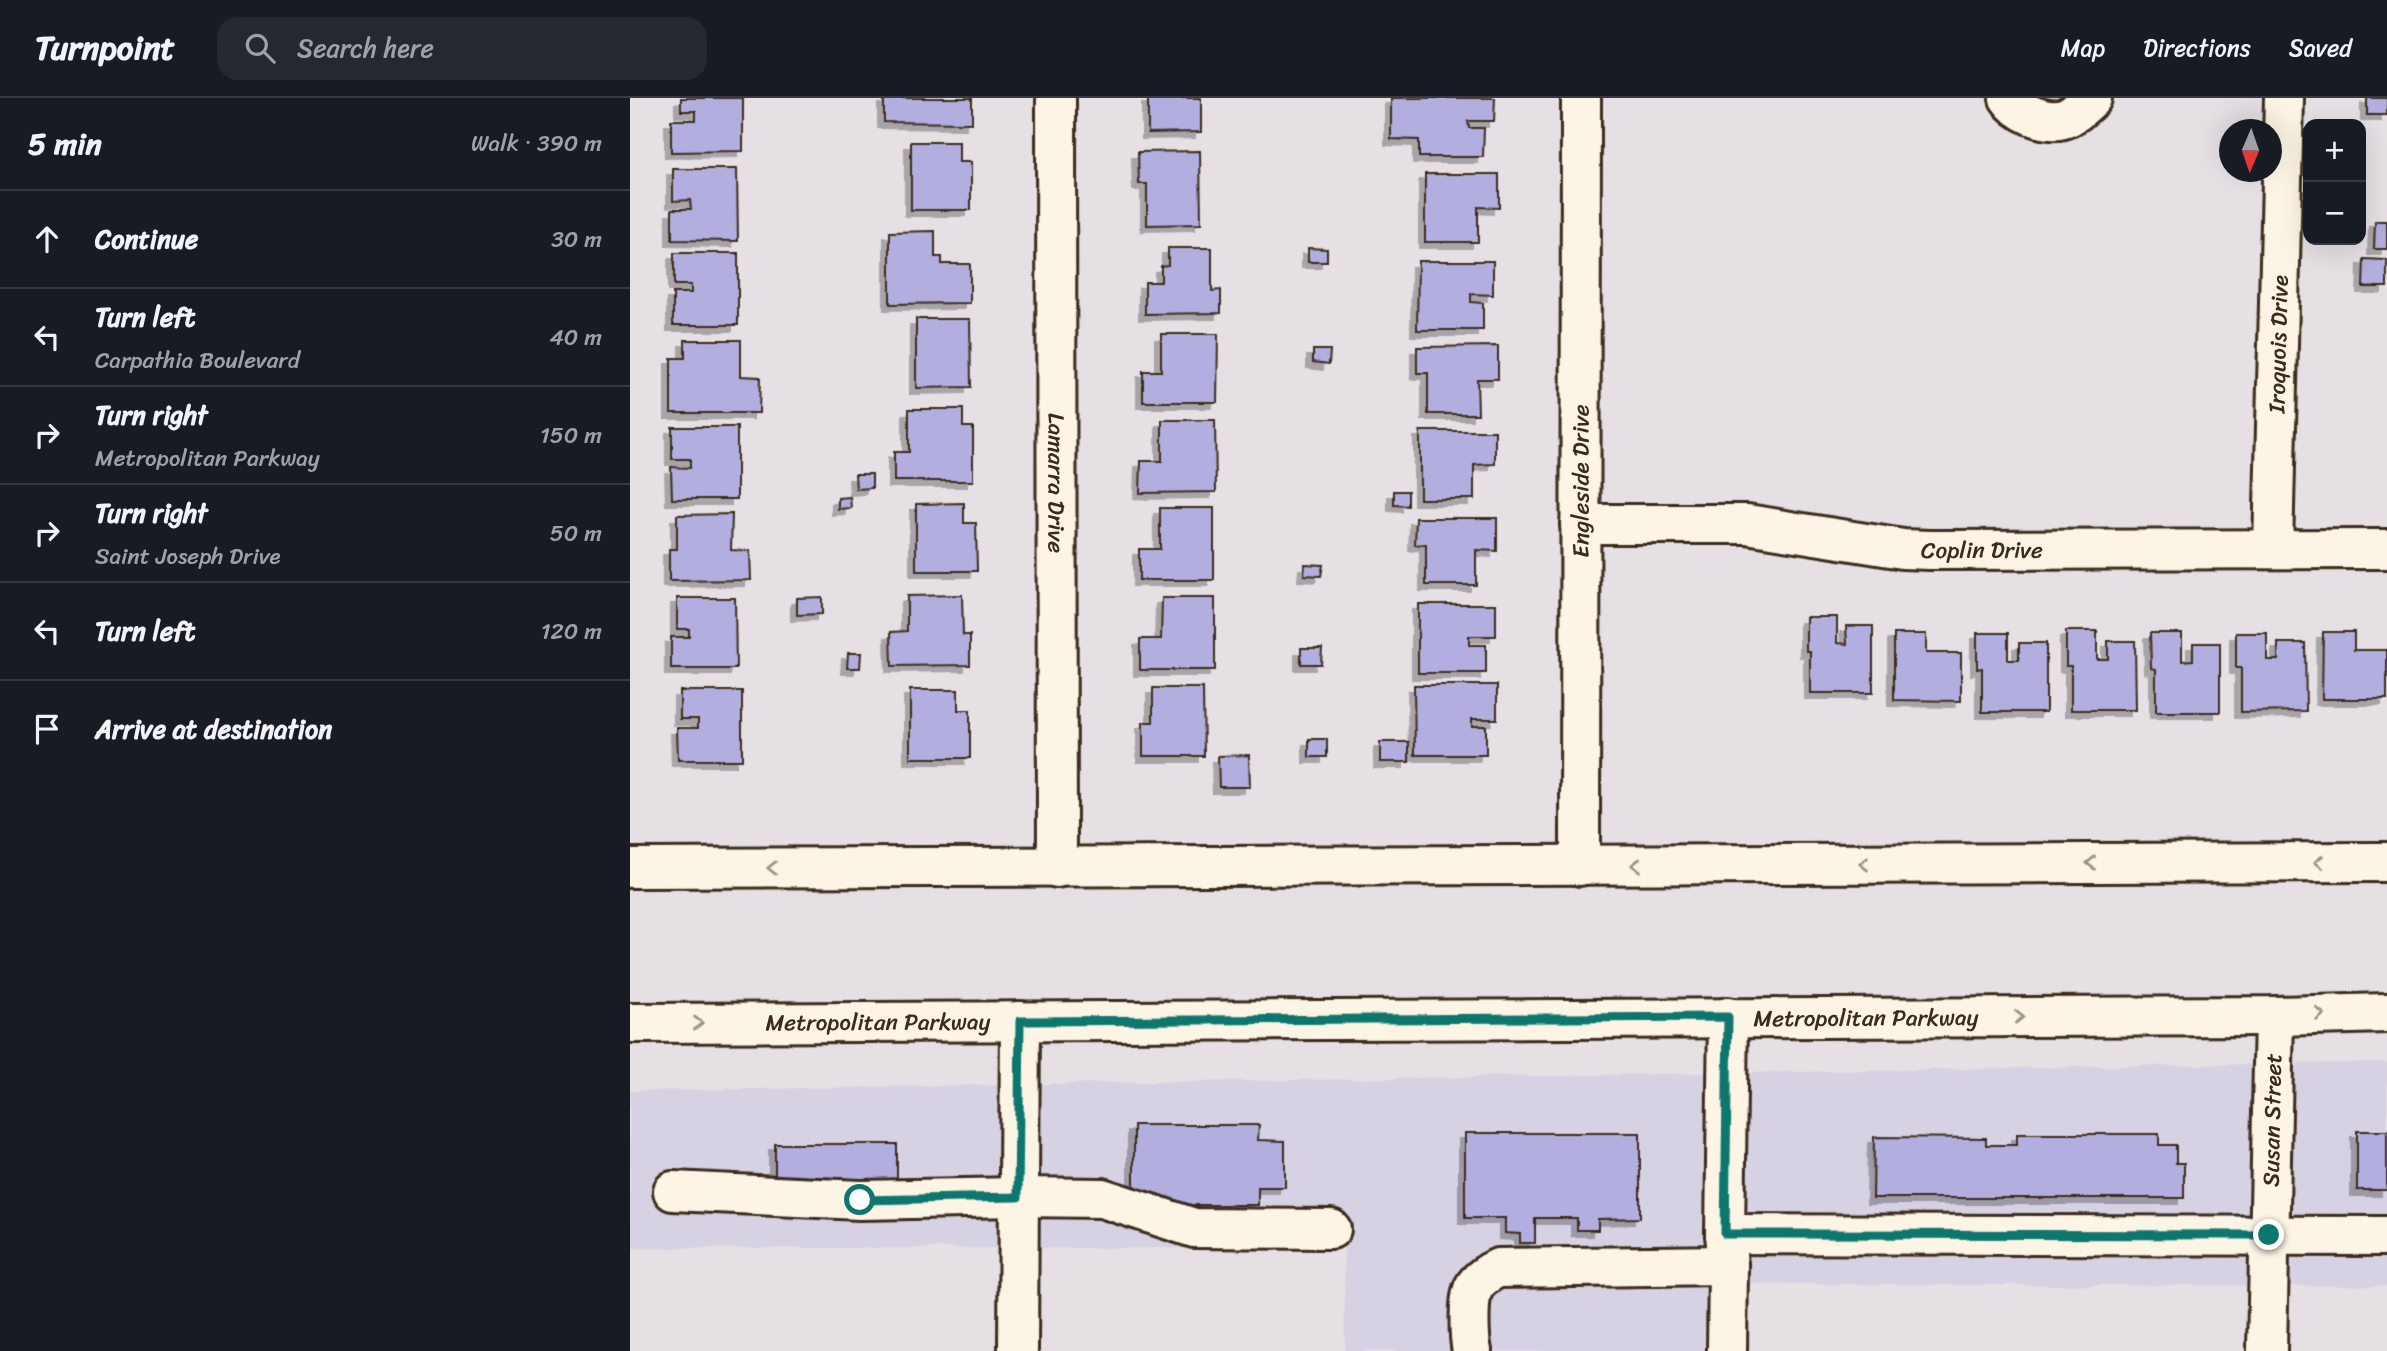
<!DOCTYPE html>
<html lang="en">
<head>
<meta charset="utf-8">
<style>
  :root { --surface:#171b24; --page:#242831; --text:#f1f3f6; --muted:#9ea1a6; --line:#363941 }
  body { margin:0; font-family:Sriracha,sans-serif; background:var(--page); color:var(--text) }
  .controls { position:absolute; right:21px; top:21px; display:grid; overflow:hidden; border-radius:14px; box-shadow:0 7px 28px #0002 }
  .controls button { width:63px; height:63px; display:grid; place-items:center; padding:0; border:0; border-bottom:2px solid var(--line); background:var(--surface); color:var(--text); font:35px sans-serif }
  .compass { position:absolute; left:1589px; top:21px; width:63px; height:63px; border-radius:50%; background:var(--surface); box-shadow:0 7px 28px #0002; rotate:182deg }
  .stop { position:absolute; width:21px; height:21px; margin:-16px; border:5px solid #0f766e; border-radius:50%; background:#fff }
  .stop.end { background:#0f766e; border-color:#fff; box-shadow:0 2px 7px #0008 }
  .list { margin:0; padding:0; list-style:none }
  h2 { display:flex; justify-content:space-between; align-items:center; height:91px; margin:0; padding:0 28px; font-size:30px }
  h2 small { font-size:23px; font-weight:400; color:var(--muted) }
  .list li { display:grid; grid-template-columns:46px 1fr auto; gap:21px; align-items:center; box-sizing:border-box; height:98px; padding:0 28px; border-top:2px solid var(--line) }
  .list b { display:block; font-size:26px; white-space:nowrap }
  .list p { margin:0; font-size:23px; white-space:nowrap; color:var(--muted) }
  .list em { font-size:23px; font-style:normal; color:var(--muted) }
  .icon { flex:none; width:38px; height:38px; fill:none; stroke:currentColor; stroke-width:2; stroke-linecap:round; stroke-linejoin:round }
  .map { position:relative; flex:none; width:1757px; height:1253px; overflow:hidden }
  header { display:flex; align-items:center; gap:42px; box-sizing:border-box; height:98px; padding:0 35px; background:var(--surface); border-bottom:2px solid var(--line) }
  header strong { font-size:33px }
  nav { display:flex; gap:38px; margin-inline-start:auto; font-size:24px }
  .search { width:490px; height:63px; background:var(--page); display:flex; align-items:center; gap:18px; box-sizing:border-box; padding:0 24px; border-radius:21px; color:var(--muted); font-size:26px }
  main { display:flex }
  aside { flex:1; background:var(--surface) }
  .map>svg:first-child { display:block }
</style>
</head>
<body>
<header>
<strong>Turnpoint</strong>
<div class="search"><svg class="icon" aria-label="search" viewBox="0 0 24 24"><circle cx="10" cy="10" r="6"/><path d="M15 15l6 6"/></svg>Search here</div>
<nav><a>Map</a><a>Directions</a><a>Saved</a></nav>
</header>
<main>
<aside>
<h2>5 min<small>Walk · 390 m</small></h2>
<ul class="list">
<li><svg class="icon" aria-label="ahead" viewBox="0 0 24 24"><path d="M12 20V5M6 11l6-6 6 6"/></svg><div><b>Continue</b></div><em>30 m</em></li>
<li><svg class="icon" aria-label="left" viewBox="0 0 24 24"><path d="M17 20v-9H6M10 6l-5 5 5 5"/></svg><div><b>Turn left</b><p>Carpathia Boulevard</p></div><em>40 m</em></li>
<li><svg class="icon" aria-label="right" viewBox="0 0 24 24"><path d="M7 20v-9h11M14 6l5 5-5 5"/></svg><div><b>Turn right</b><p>Metropolitan Parkway</p></div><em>150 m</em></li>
<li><svg class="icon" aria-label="right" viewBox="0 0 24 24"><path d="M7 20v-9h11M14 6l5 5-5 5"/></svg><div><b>Turn right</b><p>Saint Joseph Drive</p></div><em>50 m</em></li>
<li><svg class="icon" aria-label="left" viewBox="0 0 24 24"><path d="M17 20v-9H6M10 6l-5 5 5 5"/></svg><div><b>Turn left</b></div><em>120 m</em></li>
<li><svg class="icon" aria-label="arrive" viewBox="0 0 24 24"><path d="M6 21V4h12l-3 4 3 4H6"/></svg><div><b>Arrive at destination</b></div></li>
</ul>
</aside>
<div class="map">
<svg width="1757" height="1253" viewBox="0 0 1757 1253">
  <defs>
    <filter id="shadow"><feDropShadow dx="-6" dy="6" stdDeviation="0" flood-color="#0004"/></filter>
  </defs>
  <rect width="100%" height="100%" fill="#e6e0e4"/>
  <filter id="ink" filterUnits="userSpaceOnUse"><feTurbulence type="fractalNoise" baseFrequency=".0143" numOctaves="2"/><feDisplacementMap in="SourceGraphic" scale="14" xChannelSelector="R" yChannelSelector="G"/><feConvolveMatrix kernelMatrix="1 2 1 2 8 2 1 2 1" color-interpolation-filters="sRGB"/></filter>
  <g filter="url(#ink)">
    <path fill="#d6d1e3" d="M1757,964V1188L1117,1186L1115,1253H715L714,1150H0V993Z"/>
    <g fill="#b2afe0" stroke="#3b2a1e" stroke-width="2" filter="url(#shadow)">
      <path d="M51,0H113V53L41,54V22H66V13H51Z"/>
      <path d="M254,0H342V25L254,24Z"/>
      <path d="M518,0H571V34L518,35Z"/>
      <path d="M761,0H865L864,23H838L839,30H854L853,59H789V42L761,41Z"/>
      <rect x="1737" y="0" width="20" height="17"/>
      <path d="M281,44H329V64H341V112H281Z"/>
      <path d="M570,53L571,126L517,127V86H509L508,54Z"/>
      <path d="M43,71H107L108,143L42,142V111H61L60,102L43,103Z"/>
      <path d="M795,76H869V110L848,109V144H795Z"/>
      <path d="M1745,123H1757V151H1744Z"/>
      <path d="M305,133V159H312V166H340V205L260,206V134Z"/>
      <path d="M538,150H582V193L591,192V215L515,216V184H531V168L538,167Z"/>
      <path d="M678,150L697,151V164H678Z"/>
      <path d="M44,155H108V227H43V195H61V187H44Z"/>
      <path d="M1734,161L1757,162V189H1733Z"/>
      <path d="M788,163H863V197L841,196V204L853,205V232H787Z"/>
      <path d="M286,221H340L341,289L286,290Z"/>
      <path d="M531,236H588L587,304H513V273H531Z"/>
      <path d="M55,242H111V278L130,279L129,315H41V260H55Z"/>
      <path d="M868,248V281H847L848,316H798V275H787V249Z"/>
      <path d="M683,252H700L699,266L683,264Z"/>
      <path d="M279,311H333V329H343V383H264V354H279Z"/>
      <path d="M532,322H585L586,394L510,395L511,363H532Z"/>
      <path d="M42,329H107V401H42L41,369L60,370V361H42Z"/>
      <path d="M790,333H865V366L844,367V401H790Z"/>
      <path d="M225,376H242V390L226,391Z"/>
      <path d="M764,393H778V408L764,407Z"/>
      <path d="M220,399L221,410L208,411V400Z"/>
      <path d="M334,405V425H346L347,473H286V406Z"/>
      <path d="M530,410H584V482H509V451H530Z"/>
      <path d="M102,416L101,452L120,453L121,482L39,483V451H47V417Z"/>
      <path d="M786,420H867V453L846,452V487H796V446L785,447Z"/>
      <path d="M675,466L693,467L691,478L674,477Z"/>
      <path d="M332,497L333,537H340V567L262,568L261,534L277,533V498Z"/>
      <path d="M192,499V516L167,517V500Z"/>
      <path d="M47,500H105L106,571H41V539H59V531H47Z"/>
      <path d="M532,500H585V572H510V541H531Z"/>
      <path d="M788,506H866V538H839V547H856V575H788Z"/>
      <path d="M1176,519H1207V545L1217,546L1216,528H1243V595H1180V553H1176Z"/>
      <path d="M1436,533H1467V561H1478V543H1505L1506,612H1441V568H1436Z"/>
      <path d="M1693,534H1724V552H1757V601H1692Z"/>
      <path d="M1347,535H1378V562H1389V545H1416V614H1352V570L1347,571Z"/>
      <path d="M1520,535H1552V563L1563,562V545H1590V614H1526V571L1521,570Z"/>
      <path d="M1606,535H1637V562H1648V545H1675L1676,613L1611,614V570H1606Z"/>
      <path d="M1264,536H1296V555H1331V603L1264,602Z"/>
      <path d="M671,550H692L691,566H671Z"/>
      <path d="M218,555H231L230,570H217Z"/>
      <path d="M784,587H867V621H842V628H856V657H785Z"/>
      <path d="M523,590H573L574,658H513V624H523Z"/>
      <path d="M280,592H328V612H340V660H280Z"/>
      <path d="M50,593H112V662H48L47,630H68V621H50Z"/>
      <rect x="679" y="641" width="18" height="18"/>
      <rect x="750" y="644" width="29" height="20"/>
      <path d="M619,657L620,689H589L588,658Z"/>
      <path d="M504,1027H629L628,1042L655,1043V1089H628V1107H504Z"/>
      <rect x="1727" y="1033" width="30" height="59"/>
      <path d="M835,1035H1010V1120L968,1121V1132H947V1120H905V1145H890V1136L875,1135V1120H835Z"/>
      <path d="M1387,1036H1529V1047H1546V1065H1554V1100H1243L1244,1039L1356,1040V1047H1387Z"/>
      <rect x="145" y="1046" width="122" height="37"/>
    </g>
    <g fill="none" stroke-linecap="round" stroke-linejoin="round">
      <defs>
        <g id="minor">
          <path id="s1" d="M426,0L427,770"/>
          <path d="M1379,0C1388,14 1411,24 1429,22C1441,21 1453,8 1462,0"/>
          <path id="s2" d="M950,426H1117L1273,451L1300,452L1757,451"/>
          <path id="s3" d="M1643,451L1654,0"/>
          <path id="s4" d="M950,768L951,0"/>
          <path d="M43,1093L230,1102L388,1099L472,1100L564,1130L701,1131"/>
          <path d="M1095,1136L1757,1138"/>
          <path d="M388,1253L390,923"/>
          <path d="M842,1253C839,1240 838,1204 843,1191C847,1182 859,1174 868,1170L1098,1167"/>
          <path d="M1097,1253L1098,1167L1095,1136L1098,919"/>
          <path id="s5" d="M1637,1253L1644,918"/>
        </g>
        <g id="major">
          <path d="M0,770L1757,764"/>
          <path id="s6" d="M0,925L1644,918L1757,915"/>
        </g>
      </defs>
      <use href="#minor" stroke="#3b2a1e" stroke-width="44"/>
      <use href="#major" stroke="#3b2a1e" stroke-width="44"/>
      <use href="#minor" stroke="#fcf5e5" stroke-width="38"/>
      <use href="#major" stroke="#fcf5e5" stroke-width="38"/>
    </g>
    <defs><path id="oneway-chevron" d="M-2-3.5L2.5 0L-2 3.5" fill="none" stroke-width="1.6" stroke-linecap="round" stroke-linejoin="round" transform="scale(1.75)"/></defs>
    <g stroke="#9c9082">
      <use href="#oneway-chevron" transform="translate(1689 764) rotate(180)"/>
      <use href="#oneway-chevron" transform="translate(1461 765) rotate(180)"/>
      <use href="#oneway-chevron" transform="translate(1234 766) rotate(180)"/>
      <use href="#oneway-chevron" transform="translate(1006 767) rotate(180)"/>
      <use href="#oneway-chevron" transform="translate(142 770) rotate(180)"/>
      <use href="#oneway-chevron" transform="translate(1690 916) rotate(-2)"/>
      <use href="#oneway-chevron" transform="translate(1389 919)"/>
      <use href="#oneway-chevron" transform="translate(68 925)"/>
    </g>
  </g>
  <g fill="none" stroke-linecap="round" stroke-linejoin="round" filter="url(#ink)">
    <path stroke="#0f766e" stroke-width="9" d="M230,1102L388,1099L390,923L1098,919L1095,1136L1639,1137"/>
  </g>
  <g text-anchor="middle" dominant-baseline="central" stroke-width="5" stroke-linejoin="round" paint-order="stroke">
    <g font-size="23" fill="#3b2a1e" stroke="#fcf5e5">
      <text stroke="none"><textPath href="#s3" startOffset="205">Iroquois Drive</textPath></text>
      <text stroke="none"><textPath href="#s4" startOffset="385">Engleside Drive</textPath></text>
      <text stroke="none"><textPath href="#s1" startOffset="385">Lamarra Drive</textPath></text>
      <text stroke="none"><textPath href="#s2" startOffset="404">Coplin Drive</textPath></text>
      <text stroke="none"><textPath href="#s6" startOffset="1236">Metropolitan Parkway</textPath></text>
      <text stroke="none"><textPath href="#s6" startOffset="248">Metropolitan Parkway</textPath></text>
      <text stroke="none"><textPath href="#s5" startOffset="231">Susan Street</textPath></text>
    </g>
  </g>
</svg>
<div class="controls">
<button>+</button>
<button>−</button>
</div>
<svg class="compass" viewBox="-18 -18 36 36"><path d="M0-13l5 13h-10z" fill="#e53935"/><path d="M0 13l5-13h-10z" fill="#9ea1a6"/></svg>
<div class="stop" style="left:230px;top:1102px"></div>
<div class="stop end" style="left:1639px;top:1137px"></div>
</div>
</main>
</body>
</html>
